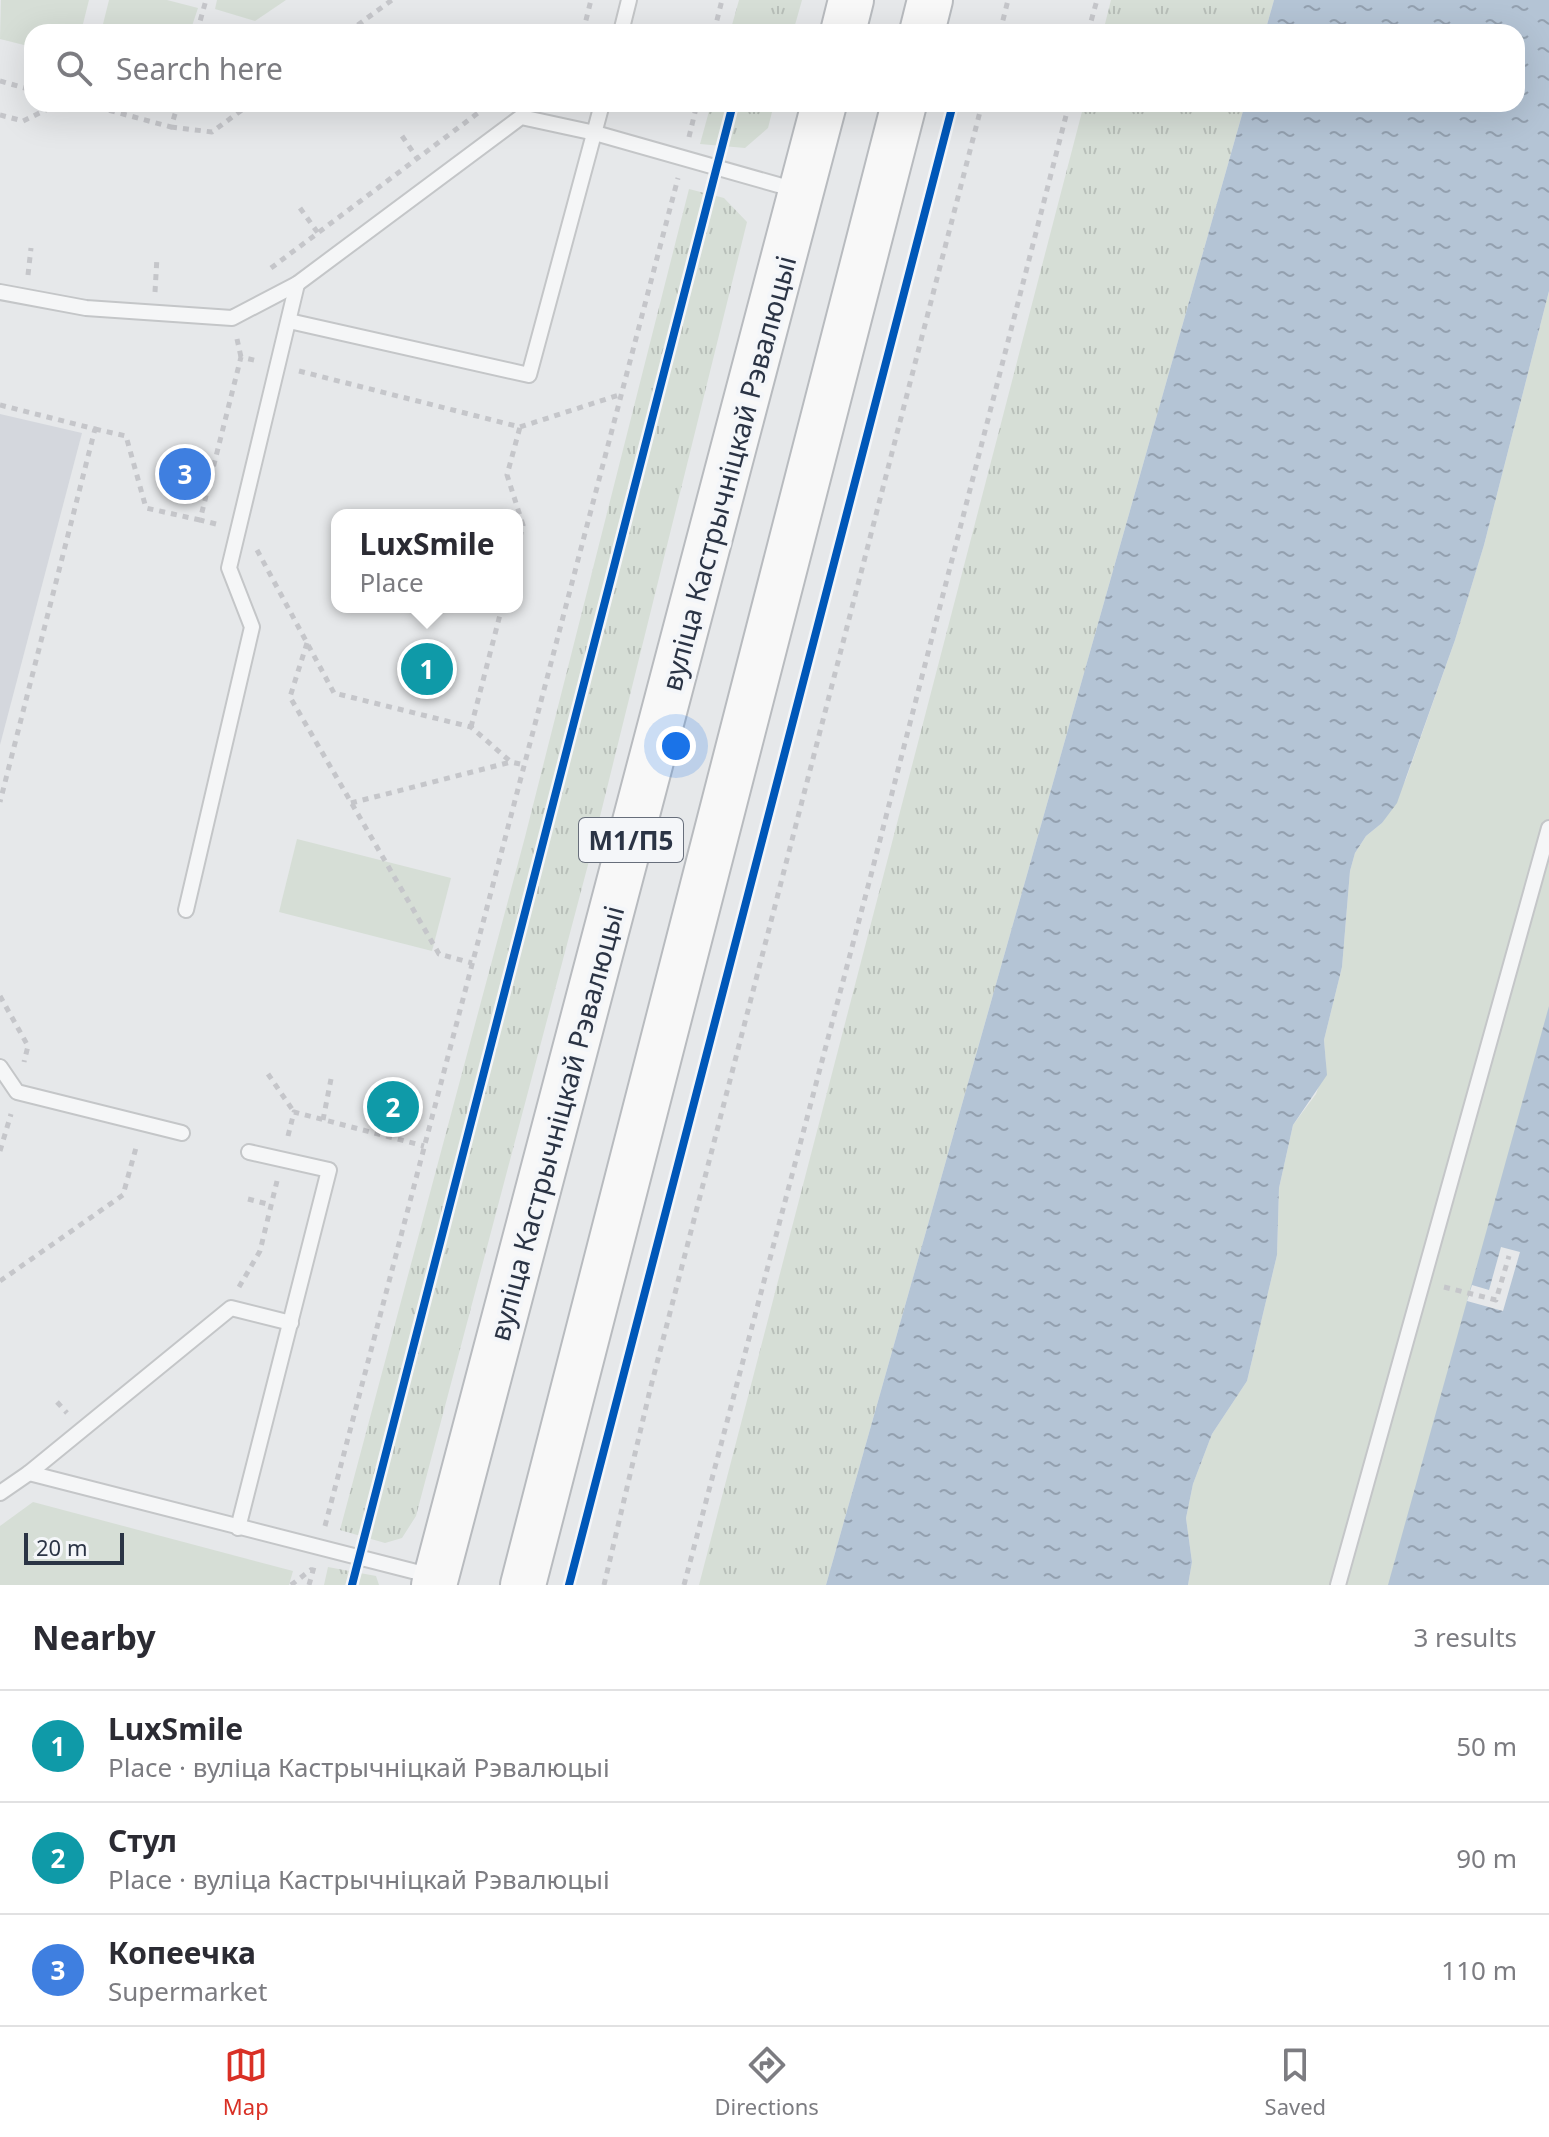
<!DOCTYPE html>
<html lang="en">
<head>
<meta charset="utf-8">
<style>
  :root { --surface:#fff; --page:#f2f2f3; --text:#2b2b33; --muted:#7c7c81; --line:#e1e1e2; --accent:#d93025 }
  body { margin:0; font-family:"Noto Sans",sans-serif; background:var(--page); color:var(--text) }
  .scale { position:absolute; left:24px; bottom:20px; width:100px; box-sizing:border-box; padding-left:8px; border:4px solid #2b3445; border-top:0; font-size:22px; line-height:28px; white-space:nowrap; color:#2b3445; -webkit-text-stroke:6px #f4f6f9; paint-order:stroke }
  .you { position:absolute; left:676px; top:746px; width:28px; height:28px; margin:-20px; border:6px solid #fff; border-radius:50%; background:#1a73e8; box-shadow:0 0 0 12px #1a73e833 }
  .badge { display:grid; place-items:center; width:52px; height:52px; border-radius:50%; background:var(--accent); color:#fff; font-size:26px; font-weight:700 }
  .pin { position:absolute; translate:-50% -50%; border:4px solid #fff; box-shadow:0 2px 8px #0006 }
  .popup { position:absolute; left:331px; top:509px; width:192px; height:104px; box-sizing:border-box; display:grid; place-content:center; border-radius:16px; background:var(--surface); filter:drop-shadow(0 2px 6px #0005); font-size:26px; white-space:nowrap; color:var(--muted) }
  .popup b { font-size:30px; color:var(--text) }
  .popup::after { content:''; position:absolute; left:50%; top:100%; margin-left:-16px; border:16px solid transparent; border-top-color:var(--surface) }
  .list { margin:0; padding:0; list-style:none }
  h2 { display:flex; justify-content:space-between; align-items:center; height:104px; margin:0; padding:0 32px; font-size:34px }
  h2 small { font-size:26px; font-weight:400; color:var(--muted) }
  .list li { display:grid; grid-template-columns:52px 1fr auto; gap:24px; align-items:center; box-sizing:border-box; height:112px; padding:0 32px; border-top:2px solid var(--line) }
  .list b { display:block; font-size:30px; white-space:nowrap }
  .list p { margin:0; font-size:26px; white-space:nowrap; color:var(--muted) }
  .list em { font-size:26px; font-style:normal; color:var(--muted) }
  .icon { flex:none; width:44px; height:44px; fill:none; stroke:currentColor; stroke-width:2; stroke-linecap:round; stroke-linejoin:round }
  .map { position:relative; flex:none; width:1549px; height:1585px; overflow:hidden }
  .search { position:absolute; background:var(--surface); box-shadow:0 8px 32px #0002; left:24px; right:24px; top:24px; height:88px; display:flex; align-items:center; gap:20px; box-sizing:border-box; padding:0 28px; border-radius:24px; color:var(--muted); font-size:30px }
  .sheet { height:440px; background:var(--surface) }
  nav { display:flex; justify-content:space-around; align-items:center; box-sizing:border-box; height:112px; border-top:2px solid var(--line); background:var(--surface); font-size:22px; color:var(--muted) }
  nav a { display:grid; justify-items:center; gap:4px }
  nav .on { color:var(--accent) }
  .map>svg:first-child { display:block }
</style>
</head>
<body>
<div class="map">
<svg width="1549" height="1585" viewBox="0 0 1549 1585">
  <defs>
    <pattern id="grass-tufts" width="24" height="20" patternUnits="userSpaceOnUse" patternTransform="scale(2)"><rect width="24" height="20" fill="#d6ded6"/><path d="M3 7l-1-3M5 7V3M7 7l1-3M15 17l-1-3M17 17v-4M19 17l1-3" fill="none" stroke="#b8bfb9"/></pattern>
    <pattern id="water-ripples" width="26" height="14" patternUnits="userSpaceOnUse" patternTransform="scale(2)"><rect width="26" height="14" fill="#b4c4d5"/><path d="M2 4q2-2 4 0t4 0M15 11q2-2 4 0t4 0" fill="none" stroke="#93a0af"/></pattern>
  </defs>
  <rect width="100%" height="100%" fill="#e6e8ea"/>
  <path fill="#d4d7dd" d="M0,414L82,433L0,745Z"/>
  <g fill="url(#grass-tufts)">
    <path d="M739,0H802L793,32H730Z"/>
    <path d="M1111,0H1274L1265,32H1103Z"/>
    <path d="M711,104H774L768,128L745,148L700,144Z"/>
    <path d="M1084,104H1245L826,1585H699Z"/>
    <path d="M689,189L724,198L747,222L589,861L416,1516L402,1538L385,1543L340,1530L525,837Z"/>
    <path d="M328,1567L376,1576L379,1585H324Z"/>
  </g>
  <g fill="#d6ded6">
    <path d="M1,0H89L81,32H32V47L0,39Z"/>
    <path d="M109,0H167L198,8L190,32H101Z"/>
    <path d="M217,0H286L255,21L215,9Z"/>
    <path d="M1549,291V1585H1188L1192,1562L1186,1518L1193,1484L1212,1434L1247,1381L1277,1255L1279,1188L1293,1125L1316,1094L1326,1065L1324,1040L1342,967L1350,871L1355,853L1366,836L1382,823L1406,779L1455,640L1484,545Z"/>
    <path d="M297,839L451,878L432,951L279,912Z"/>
    <path d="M33,1502L293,1571L289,1585H0V1526Z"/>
  </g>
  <g fill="url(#water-ripples)">
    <path d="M1274,0H1549V291L1484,545L1455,640L1397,803L1382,823L1366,836L1355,853L1350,871L1342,967L1324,1040L1327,1075L1293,1125L1279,1188L1277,1255L1247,1381L1212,1434L1193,1484L1186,1518L1192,1562L1188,1585H826L1245,104H1517V32H1265Z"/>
    <path d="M1549,1006V1585H1388Z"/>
  </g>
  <path fill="#e6e8ea" d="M1501,1247L1520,1252L1503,1311L1467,1301L1472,1285L1489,1290Z"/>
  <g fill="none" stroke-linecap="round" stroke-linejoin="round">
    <defs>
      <g id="service">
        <path d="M621,32L629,0"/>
        <path d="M0,292L86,308L232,318L297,284L521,117L595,133L796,190"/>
        <path d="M289,321L529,375L602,104"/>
        <path d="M186,910L252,627L229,568L297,284"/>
        <path d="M0,1067L17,1092L182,1133"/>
        <path d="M29,1473L231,1308L291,1323"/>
        <path d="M0,1493L29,1473L432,1576"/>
        <path d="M238,1528L329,1170L249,1152"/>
        <path d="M1338,1585L1549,828"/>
      </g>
      <g id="trunk">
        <path d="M843,32L851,0"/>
        <path d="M922,32L930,0"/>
        <path d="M434,1585L824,104"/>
        <path d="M523,1585L904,104"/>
      </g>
    </defs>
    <use href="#service" stroke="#c4c6c8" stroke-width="18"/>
    <use href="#trunk" stroke="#b8bbbf" stroke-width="48"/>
    <g stroke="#c5c6ca" stroke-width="5" stroke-dasharray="6 6" stroke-linecap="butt">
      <path d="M197,32L206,0"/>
      <path d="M348,32L392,0"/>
      <path d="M583,32L591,0"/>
      <path d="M714,32L722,0"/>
      <path d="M1000,32L1008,0"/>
      <path d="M1088,32L1097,0"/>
      <path d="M0,81L32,90"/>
      <path d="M86,104L171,127L178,104"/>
      <path d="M0,115L23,121L58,104"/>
      <path d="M171,127L212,132L250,104"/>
      <path d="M402,136L417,158"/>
      <path d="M689,137L697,104"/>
      <path d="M300,208L318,233"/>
      <path d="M271,268L490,104"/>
      <path d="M28,275L31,248"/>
      <path d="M155,292L157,257"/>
      <path d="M237,339L241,357"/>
      <path d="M299,371L520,427L622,394"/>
      <path d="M0,405L95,429L0,802"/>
      <path d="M95,429L126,436L146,508L200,520"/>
      <path d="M216,524L200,520L241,357L258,361"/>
      <path d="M517,549L523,525L507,475L520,427"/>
      <path d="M257,550L334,693L471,727L511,762L525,765"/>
      <path d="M307,643L290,697L439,954L472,963"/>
      <path d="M471,727L502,607"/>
      <path d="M351,803L511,762"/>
      <path d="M0,996L28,1046L24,1062"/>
      <path d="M268,1074L294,1112"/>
      <path d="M323,1120L331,1079"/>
      <path d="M288,1136L294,1112L424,1146"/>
      <path d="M0,1151L11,1114"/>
      <path d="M248,1199L271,1205"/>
      <path d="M0,1281L123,1195L137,1144"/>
      <path d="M239,1287L260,1251L277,1181"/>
      <path d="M1444,1287L1496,1300L1509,1256"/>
      <path d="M57,1402L67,1413"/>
      <path d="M325,1526L678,178"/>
      <path d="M291,1585L312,1569"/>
      <path d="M309,1585L314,1567"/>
      <path d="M604,1585L650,1390L982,104"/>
      <path d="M684,1585L871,875L1069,104"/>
    </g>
    <use href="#service" stroke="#f5f6f7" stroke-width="14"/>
    <use href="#trunk" stroke="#f8f8f8" stroke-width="44"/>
    <defs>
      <g id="cycleway">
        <path d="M352,1585L733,104"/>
        <path d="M569,1585L953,104"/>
      </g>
    </defs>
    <use href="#cycleway" stroke="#f4f6f9" stroke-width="13"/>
    <use href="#cycleway" stroke="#0057b8" stroke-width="8"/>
  </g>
  <g text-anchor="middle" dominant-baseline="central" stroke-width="8" stroke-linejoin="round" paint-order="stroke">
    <rect fill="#f4f6f9" stroke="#676e7b" stroke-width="2" x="579" y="818" width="104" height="44" rx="6"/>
    <g font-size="26" font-weight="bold" fill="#2b3445">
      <text x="631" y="840">М1/П5</text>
    </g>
    <g font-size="28" fill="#2b3445" stroke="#f4f6f9">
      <text transform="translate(728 473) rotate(-75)">вуліца Кастрычніцкай Рэвалюцыі</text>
      <text transform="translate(556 1123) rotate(-75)">вуліца Кастрычніцкай Рэвалюцыі</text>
    </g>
  </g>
</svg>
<div class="scale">20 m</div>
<div class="you"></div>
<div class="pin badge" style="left:427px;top:669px;background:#0f9aa8">1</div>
<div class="popup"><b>LuxSmile</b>Place</div>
<div class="pin badge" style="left:393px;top:1107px;background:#0f9aa8">2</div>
<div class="pin badge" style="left:185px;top:474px;background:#3f7fe0">3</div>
<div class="search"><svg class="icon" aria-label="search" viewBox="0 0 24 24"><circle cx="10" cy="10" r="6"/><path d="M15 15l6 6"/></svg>Search here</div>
</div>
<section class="sheet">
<h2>Nearby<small>3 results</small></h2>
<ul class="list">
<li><span class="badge" style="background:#0f9aa8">1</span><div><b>LuxSmile</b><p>Place · вуліца Кастрычніцкай Рэвалюцыі</p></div><em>50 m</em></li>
<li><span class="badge" style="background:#0f9aa8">2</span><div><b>Стул</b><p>Place · вуліца Кастрычніцкай Рэвалюцыі</p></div><em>90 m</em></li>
<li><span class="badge" style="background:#3f7fe0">3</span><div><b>Копеечка</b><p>Supermarket</p></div><em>110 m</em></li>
</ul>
</section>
<nav>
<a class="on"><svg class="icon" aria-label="map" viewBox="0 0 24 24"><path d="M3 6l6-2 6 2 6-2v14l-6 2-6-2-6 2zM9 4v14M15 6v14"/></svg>Map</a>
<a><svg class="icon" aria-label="directions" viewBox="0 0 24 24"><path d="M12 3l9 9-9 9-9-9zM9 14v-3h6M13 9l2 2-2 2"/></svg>Directions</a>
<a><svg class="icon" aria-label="saved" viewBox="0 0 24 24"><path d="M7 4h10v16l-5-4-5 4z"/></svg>Saved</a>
</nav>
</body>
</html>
